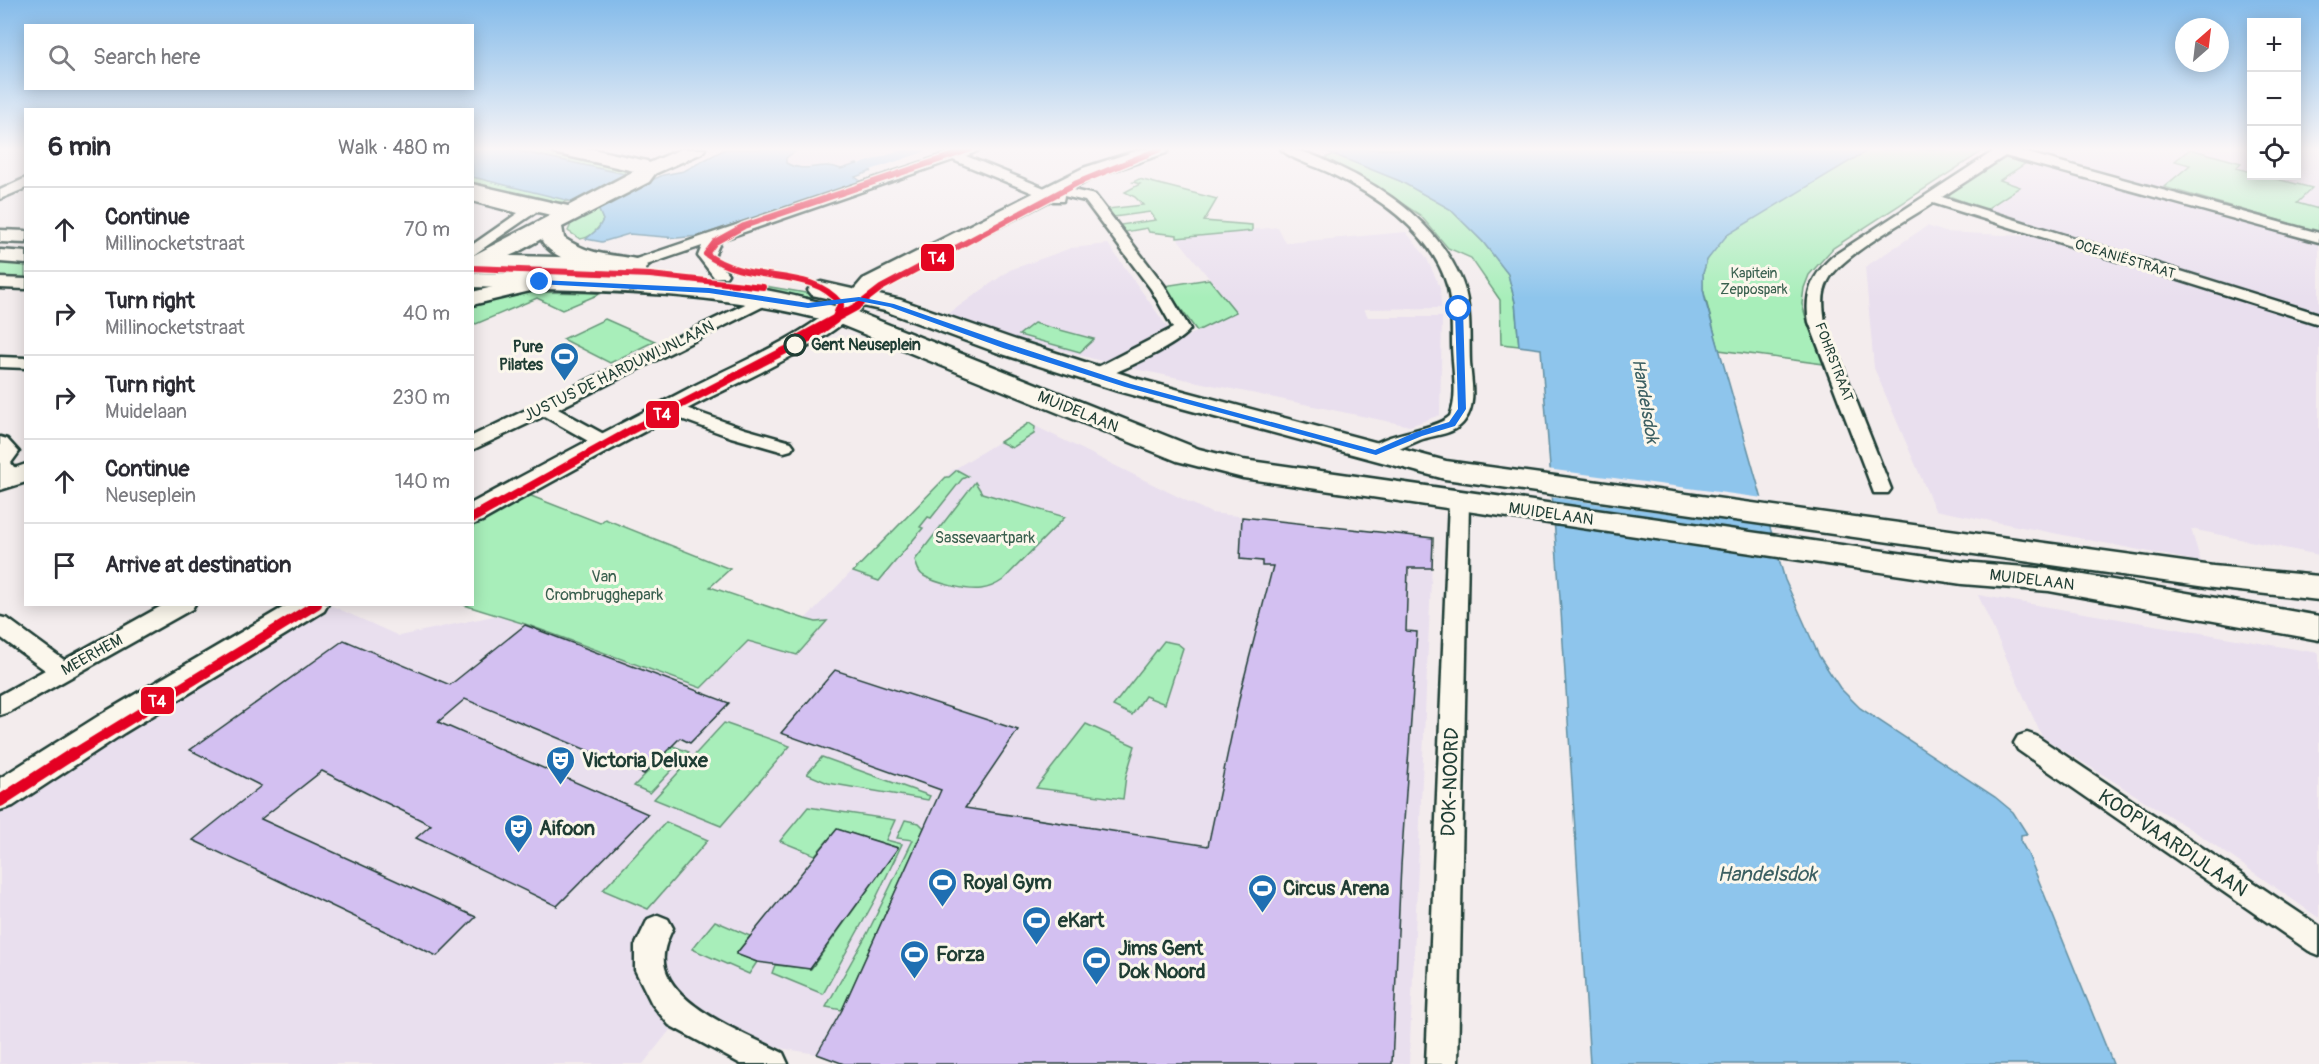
<!DOCTYPE html>
<html lang="en">
<head>
<meta charset="utf-8">
<style>
  :root { --surface:#fff; --page:#f7f7f7; --text:#2b2b33; --muted:#7c7c81; --line:#e1e1e2 }
  body { margin:0; font-family:Pangolin,sans-serif; background:var(--page); color:var(--text) }
  .controls { position:absolute; right:18px; top:18px; display:grid; overflow:hidden; border-radius:0px; box-shadow:0 3px 15px #0003 }
  .controls button { width:54px; height:54px; display:grid; place-items:center; padding:0; border:0; border-bottom:2px solid var(--line); background:var(--surface); color:var(--text); font:30px sans-serif }
  .compass { position:absolute; left:2175px; top:18px; width:54px; height:54px; border-radius:50%; background:var(--surface); box-shadow:0 3px 15px #0003; rotate:28deg }
  .stop { position:absolute; width:18px; height:18px; margin:-14px; border:4px solid #1a73e8; border-radius:50%; background:#fff }
  .stop.end { background:#1a73e8; border-color:#fff; box-shadow:0 2px 6px #0008 }
  .list { margin:0; padding:0; list-style:none }
  h2 { display:flex; justify-content:space-between; align-items:center; height:78px; margin:0; padding:0 24px; font-size:26px }
  h2 small { font-size:20px; font-weight:400; color:var(--muted) }
  .list li { display:grid; grid-template-columns:39px 1fr auto; gap:18px; align-items:center; box-sizing:border-box; height:84px; padding:0 24px; border-top:2px solid var(--line) }
  .list b { display:block; font-size:22px; white-space:nowrap }
  .list p { margin:0; font-size:20px; white-space:nowrap; color:var(--muted) }
  .list em { font-size:20px; font-style:normal; color:var(--muted) }
  .icon { flex:none; width:33px; height:33px; fill:none; stroke:currentColor; stroke-width:2; stroke-linecap:round; stroke-linejoin:round }
  .map { position:relative; flex:none; width:2319px; height:1064px; overflow:hidden }
  .search { position:absolute; background:var(--surface); box-shadow:0 3px 15px #0003; left:24px; top:24px; width:450px; height:66px; display:flex; align-items:center; gap:15px; box-sizing:border-box; padding:0 21px; border-radius:0px; color:var(--muted); font-size:22px }
  .panel { position:absolute; background:var(--surface); box-shadow:0 3px 15px #0003; left:24px; top:108px; width:450px; height:498px; border-radius:0px }
  .map>svg:first-child { display:block }
</style>
</head>
<body>
<div class="map">
<svg width="2319" height="1064" viewBox="0 0 2319 1064">
  <rect width="100%" height="100%" fill="#f3eced"/>
  <filter id="ink" filterUnits="userSpaceOnUse"><feTurbulence type="fractalNoise" baseFrequency=".0167" numOctaves="2"/><feDisplacementMap in="SourceGraphic" scale="12" xChannelSelector="R" yChannelSelector="G"/><feConvolveMatrix kernelMatrix="1 2 1 2 8 2 1 2 1" color-interpolation-filters="sRGB"/></filter>
  <g filter="url(#ink)">
    <g fill="#e9dfee">
      <path d="M798,149H904L842,169L829,164L801,168L792,166L784,162L786,158Z"/>
      <path d="M2040,149H2251L2252,176H2296L2297,149H2319V555L2191,529L2201,562L1935,510L1874,368L1865,267L1927,226L1945,232L2024,236L2026,233L1951,210Z"/>
      <path d="M1278,227L1286,243L1406,232L1426,257L1440,287L1441,308L1364,309L1368,317H1442L1440,415L1410,426L1130,368L1180,340L1236,312L1177,238Z"/>
      <path d="M1108,244L1168,328L1105,362L1017,338L948,314L1010,270L1071,248Z"/>
      <path d="M1029,423L1211,513L1433,538L1409,1064H844L817,1054L670,1030L643,1064H0V811L39,784L332,606L399,636L498,615L525,624L748,641L797,655L826,621L816,622L805,619L940,482L953,470Z"/>
      <path d="M1978,595L2319,653V918L2203,837L2042,737Z"/>
    </g>
    <g fill="#a8eeba" stroke="#649677" stroke-width="1.5">
      <path d="M510,149H533L619,166L625,171L624,174Z"/>
      <path d="M1870,149H1986L1833,248L1809,275L1804,288L1802,304L1808,325L1824,364L1719,350L1703,289V273L1707,260L1716,247L1727,235L1749,220Z"/>
      <path d="M2190,149L2241,163L2236,168L2251,172L2252,176H2265L2312,188L2297,203L2319,209V232L2164,187L2190,165L2175,161Z"/>
      <path d="M1335,154L1400,181L1450,209L1483,242L1508,274L1515,302L1519,346L1501,344L1500,300L1471,258L1448,248L1420,215L1378,188L1319,160Z"/>
      <path d="M2006,158L2041,165L2026,163L2000,180L2020,187L1985,210L1949,196L1951,191L2000,160Z"/>
      <path d="M473,177L573,201L551,203L473,185Z"/>
      <path d="M1139,179L1217,199L1204,221L1252,225V231L1177,238V235L1149,232L1147,228L1125,232L1120,225L1156,220L1150,212L1114,217L1107,209L1143,205L1135,197L1125,192L1140,184L1133,182Z"/>
      <path d="M598,208L603,220C598,229 591,238 580,239L568,231L571,224Z"/>
      <path d="M0,260L25,262V279L0,277Z"/>
      <path d="M647,273L748,283L817,295L812,298L710,283L640,281Z"/>
      <path d="M1209,279L1236,312L1197,331L1164,286Z"/>
      <path d="M528,292L602,293L562,310L537,298L476,324L473,322V305Z"/>
      <path d="M605,319L655,341L610,363L563,339Z"/>
      <path d="M1034,323L1094,339L1080,352L1019,335Z"/>
      <path d="M1029,423L1035,427L1034,434L1012,448L1000,442Z"/>
      <path d="M957,470L968,476L962,479L931,518L928,517L920,527L923,528L879,581L853,572L946,477H949Z"/>
      <path d="M975,482L982,493L1065,517L1003,580C996,585 989,588 981,589C968,591 935,583 924,576C918,573 917,566 915,560Z"/>
      <path d="M526,494L600,523L605,519L730,569L710,587L805,619L816,622L827,621L797,655L748,641L701,688L525,624L464,605L472,604L473,524Z"/>
      <path d="M1164,641L1178,644L1183,648L1165,704L1145,696L1132,715L1113,706Z"/>
      <path d="M724,723L790,746L721,826L654,799Z"/>
      <path d="M1086,724L1135,746L1126,776L1123,799L1036,788Z"/>
      <path d="M673,746L689,752L650,793L634,786Z"/>
      <path d="M822,757L930,796L928,800L828,783L807,774Z"/>
      <path d="M808,807L895,820L886,840L902,844L876,898L823,994L772,973L775,965L811,969L898,848L837,829L815,855L780,841Z"/>
      <path d="M905,820L919,823L924,828L842,1010L826,1007L868,932L913,840L897,838Z"/>
      <path d="M666,822L708,840L648,909L603,890Z"/>
      <path d="M715,921L750,936L736,954L757,962L749,974L692,949Z"/>
    </g>
    <g fill="#8ec5ec" stroke="#628fa2" stroke-width="1.5">
      <path d="M472,149H510L652,180L663,175L684,171L725,149H798L786,158V163C807,175 819,160 841,169L857,164L860,169L872,171L855,177L862,182L699,236L677,238L629,234L602,242L586,239L598,229L603,220L598,208L473,177Z"/>
      <path d="M1320,149H1870L1727,235L1707,260L1703,273V289L1706,303L1785,580L1819,656L1840,688L1860,708L1995,797L2013,812L2027,834L2021,835V842L2028,854L2113,1064H1590L1561,611L1541,349L1519,346L1515,302L1508,274L1483,242L1450,209L1400,181Z"/>
    </g>
    <path fill="#f3eced" d="M1547,469L1763,498L1772,527L1549,497Z"/>
    <g fill="none" stroke-linecap="round" stroke-linejoin="round">
      <path fill="#8ec5ec" fill-rule="evenodd" d="M905,149H926L924,152L838,181H828L826,178L828,175Z"/>
    </g>
    <g fill="#d3c0f1" stroke="#1f3d34" stroke-width="1.5">
      <path d="M1242,517L1433,538L1432,568H1408L1406,631L1417,632L1401,865L1392,1064H844L817,1054L842,1010L941,790L781,733L835,670L1018,730L965,808L1208,846L1241,690L1273,566H1262V561L1240,559Z"/>
      <path d="M525,625L729,703L690,743L680,738L644,774L465,699L438,722L648,814L557,906L416,838L431,825L322,771L261,819L476,917L437,956L193,840L261,786L190,750L344,640L450,685Z"/>
      <path d="M837,829L898,848L810,969L757,962L736,954Z"/>
    </g>
    <g fill="none" stroke-linecap="round" stroke-linejoin="round">
      <defs>
        <g id="street">
          <path d="M961,149H981L966,156L1062,195L1063,190L1068,189L1095,195L1164,285L1190,329C1177,347 1124,368 1102,379H1090L1087,375L1090,371L1173,328L1151,289L1085,201L1064,196L1063,201H1053L953,160L721,240L714,256L728,274L726,277H714L698,256L702,246L632,270L624,265L627,262Z"/>
          <path d="M1281,149C1303,149 1318,157 1337,166C1388,190 1436,224 1460,277C1472,303 1469,334 1470,362C1471,381 1477,404 1465,420C1455,435 1436,434 1420,440C1408,445 1395,451 1383,456H1369L1366,452C1381,431 1433,432 1450,416C1459,395 1452,365 1452,343C1452,325 1452,306 1448,288C1433,233 1379,197 1330,173C1316,166 1292,160 1281,149Z"/>
          <path d="M1997,149H2013L2319,233V242L2005,156L1942,197L2319,314V324L1933,203C1908,220 1840,256 1828,281C1821,294 1823,308 1825,322L1891,489L1888,493H1874L1809,322C1804,294 1812,275 1833,256Z"/>
          <path d="M26,178V188L0,199V190Z"/>
          <path d="M472,193L534,209L536,212L472,256V245L518,213L472,201Z"/>
          <path d="M0,278L26,279V289L0,288Z"/>
          <path d="M766,294L772,296L774,299L772,302L558,409L611,438L614,442L611,446H597L544,416L472,450V436Z"/>
          <path d="M0,357L26,358V368L0,367Z"/>
          <path d="M669,402L745,429L791,442L794,446L791,450L784,452L731,437L662,412L660,408L662,404Z"/>
          <path d="M0,437L7,439L19,452L11,463L14,467L26,469V481L0,476Z"/>
          <path d="M1459,495L1466,497L1469,501L1458,1064H1426L1449,501L1452,497Z"/>
          <path d="M165,604H195L192,609L9,712L0,715V695L45,670L0,637V617L8,619L64,660Z"/>
          <path d="M2027,733L2036,736L2319,926V955L2309,951L2018,750L2014,743L2018,736Z"/>
          <path d="M658,915L668,919L673,928C667,940 661,954 665,968C676,1009 749,1035 783,1053L788,1064H741L669,1025L652,1004L635,970V946L648,919Z"/>
        </g>
        <g id="secondary">
          <path d="M681,149H705L702,153L652,175H640L637,171L640,167Z"/>
          <path d="M1142,149H1169L1166,153L1097,176L879,289C838,341 750,376 691,407C620,444 551,482 482,521L472,524V503C542,465 612,428 682,392C741,361 821,331 863,279L1083,168Z"/>
          <path d="M0,230L26,231V243L0,242Z"/>
          <path d="M0,250L26,252V264L0,262Z"/>
          <path d="M472,255L600,258L607,260L610,264L607,268L600,270L472,267Z"/>
          <path d="M539,276L547,277L550,282L547,287L472,305V292Z"/>
          <path d="M26,464V482L0,490V473Z"/>
          <path d="M289,604H328L324,611L124,733L13,806L0,810V778L100,715Z"/>
        </g>
        <g id="primary">
          <path d="M551,149H592L647,161L657,171L649,182L562,227L564,238C595,258 612,253 645,261L648,266L645,271C619,277 553,265 541,239L516,253L472,272V256L551,215L472,197V184L568,206L634,171L554,153Z"/>
          <path d="M472,273C567,275 662,274 755,288C790,294 823,303 857,312L1199,449L1243,460L1962,562L2049,569L2319,616V640L2049,591L1962,584L1243,478L1177,461L839,324C719,290 596,291 472,287Z"/>
          <path d="M821,282L901,300L1016,340L1138,379L1446,461L2213,566L2319,576V600L2213,588L1445,479L1118,391L996,352L885,311L812,295L808,290L812,285Z"/>
        </g>
      </defs>
      <use href="#street" stroke="#1f3d34" stroke-width="5"/>
      <use href="#secondary" stroke="#1f3d34" stroke-width="5"/>
      <use href="#primary" stroke="#1f3d34" stroke-width="5"/>
      <use href="#street" fill="#fbf7ec" fill-rule="evenodd"/>
      <use href="#secondary" fill="#fbf7ec" fill-rule="evenodd"/>
      <use href="#primary" fill="#fbf7ec" fill-rule="evenodd"/>
      <defs>
        <g id="tram-1-far3">
          <path d="M472,268L650,275L763,287"/>
          <path d="M839,308L841,304C809,264 750,287 706,254L715,242L744,226L971,149"/>
          <path d="M855,308L881,288L1077,183L1160,149"/>
        </g>
        <g id="tram-1-far2">
          <path d="M801,337L856,307"/>
          <path d="M493,507L628,432L813,336L835,320L840,307"/>
        </g>
        <g id="tram-1-far1">
          <path d="M472,518L495,505"/>
          <path d="M72,755L317,604"/>
        </g>
        <path id="tram-1" d="M0,801L74,753"/>
      </defs>
      <use href="#tram-1-far3" stroke="#fbf7ec" stroke-width="9"/>
      <use href="#tram-1-far2" stroke="#fbf7ec" stroke-width="11"/>
      <use href="#tram-1-far1" stroke="#fbf7ec" stroke-width="14"/>
      <use href="#tram-1" stroke="#fbf7ec" stroke-width="16"/>
      <use href="#tram-1-far3" stroke="#e40521" stroke-width="6"/>
      <use href="#tram-1-far2" stroke="#e40521" stroke-width="8"/>
      <use href="#tram-1-far1" stroke="#e40521" stroke-width="10"/>
      <use href="#tram-1" stroke="#e40521" stroke-width="12"/>
    </g>
  </g>
  <linearGradient id="sky" x2="0" y2="1"><stop stop-color="#84bbea"/><stop offset="0.5" stop-color="#faf6f7"/><stop offset="1" stop-color="#faf6f7" stop-opacity="0"/></linearGradient>
  <rect width="2319" height="298" fill="url(#sky)"/>
  <path fill="#1a73e8" d="M540,280L709,288L808,303L859,297L894,304L1009,344L1131,384L1375,450L1416,432L1449,422L1458,409L1455,309L1459,307L1463,309L1466,409L1455,426L1422,436L1376,455L1125,387L1003,348L890,307L859,301L808,308L709,293L537,284Z"/>
  <defs>
    <symbol id="stadium-pin" viewBox="-11 -11 22 30"><path d="M0 17L-7.5 6A9.5 9.5 0 1 1 7.5 6Z" fill="#1f6fb2" stroke="#fbf7ec"/><path d="M0-5a6.5 5 0 1 0 0 10a6.5 5 0 1 0 0-10ZM-3.5-1.8h7v3.6h-7Z" fill="#fff"/></symbol>
    <symbol id="theatre-pin" viewBox="-11 -11 22 30"><path d="M0 17L-7.5 6A9.5 9.5 0 1 1 7.5 6Z" fill="#1f6fb2" stroke="#fbf7ec"/><path d="M-5-5.5Q0-4 5-5.5V0Q5 5 0 6Q-5 5-5 0ZM-3.3-2.5H-1v1.5H-3.3ZM1-2.5H3.3v1.5H1ZM-2.8 1Q0 5.5 2.8 1Z" fill="#fff"/></symbol>
  </defs>
  <g fill-rule="evenodd">
    <use href="#stadium-pin" x="548" y="340" width="33" height="45"/>
    <use href="#theatre-pin" x="544" y="744" width="33" height="45"/>
    <use href="#theatre-pin" x="502" y="812" width="33" height="45"/>
    <use href="#stadium-pin" x="926" y="866" width="33" height="45"/>
    <use href="#stadium-pin" x="1246" y="872" width="33" height="45"/>
    <use href="#stadium-pin" x="1020" y="904" width="33" height="45"/>
    <use href="#stadium-pin" x="898" y="938" width="33" height="45"/>
    <use href="#stadium-pin" x="1080" y="944" width="33" height="45"/>
  </g>
  <circle fill="#fbf7ec" stroke="#1f3d34" stroke-width="3" cx="795" cy="345" r="10"/>
  <g text-anchor="middle" dominant-baseline="central" stroke-width="6" stroke-linejoin="round" paint-order="stroke">
    <g font-size="14" fill="#1f3d34" stroke="#fbf7ec">
      <text transform="translate(2125 259) rotate(17)">OCEANIËSTRAAT</text>
      <text transform="translate(1834 362) rotate(69)">FOHRSTRAAT</text>
    </g>
    <g font-size="14" fill="#3a604f" stroke="#fbf7ec">
      <text x="1754" y="273">Kapitein<tspan x="1754" dy="16">Zeppospark</tspan></text>
    </g>
    <g font-size="16" font-weight="bold" fill="#1f3d34" stroke="#fbf7ec" text-anchor="start">
      <text x="811" y="345">Gent Neuseplein</text>
    </g>
    <g font-size="16" font-weight="bold" fill="#1f3d34" stroke="#fbf7ec" text-anchor="end">
      <text x="543" y="347">Pure<tspan x="543" dy="18">Pilates</tspan></text>
    </g>
    <g font-size="16" fill="#1f3d34" stroke="#fbf7ec">
      <text transform="translate(619 371) rotate(-26)">JUSTUS DE HARDUWIJNLAAN</text>
      <text transform="translate(1078 412) rotate(22)">MUIDELAAN</text>
      <text transform="translate(1551 514) rotate(8)">MUIDELAAN</text>
      <text transform="translate(2032 580) rotate(7)">MUIDELAAN</text>
      <text transform="translate(92 655) rotate(-29)">MEERHEM</text>
    </g>
    <g font-size="16" fill="#3a604f" stroke="#fbf7ec">
      <text x="985" y="538">Sassevaartpark</text>
      <text x="604" y="577">Van<tspan x="604" dy="18">Crombrugghepark</tspan></text>
    </g>
    <g font-size="18" font-style="italic" fill="#3b5f62" stroke="#fbf7ec">
      <text transform="translate(1645 401) rotate(80)">Handelsdok</text>
    </g>
    <g font-size="20" font-weight="bold" fill="#1f3d34" stroke="#fbf7ec" text-anchor="start">
      <text x="582" y="760">Victoria Deluxe</text>
      <text x="539" y="828">Aifoon</text>
      <text x="963" y="882">Royal Gym</text>
      <text x="1283" y="888">Circus Arena</text>
      <text x="1058" y="920">eKart</text>
      <text x="1118" y="948">Jims Gent<tspan x="1118" dy="23">Dok Noord</tspan></text>
      <text x="936" y="954">Forza</text>
    </g>
    <g font-size="20" fill="#1f3d34" stroke="#fbf7ec">
      <text transform="translate(1450 782) rotate(-88)">DOK-NOORD</text>
      <text transform="translate(2173 843) rotate(34)">KOOPVAARDIJLAAN</text>
    </g>
    <g font-size="21" font-style="italic" fill="#3b5f62" stroke="#fbf7ec">
      <text x="1767" y="874">Handelsdok</text>
    </g>
  </g>
  <g stroke="#fbf7ec" stroke-width="2">
    <rect x="920" y="243" width="35" height="29" rx="6" fill="#e40521"/>
    <rect x="645" y="400" width="35" height="29" rx="6" fill="#e40521"/>
    <rect x="140" y="686" width="35" height="29" rx="6" fill="#e40521"/>
  </g>
  <g font-size="16" text-anchor="middle" font-weight="bold" fill="#fff">
    <text x="937" y="264">T4</text>
    <text x="662" y="420">T4</text>
    <text x="157" y="707">T4</text>
  </g>
</svg>
<div class="controls">
<button>+</button>
<button>−</button>
<button><svg class="icon" aria-label="locate" viewBox="0 0 24 24"><circle cx="12" cy="12" r="6"/><path d="M12 2v4M12 18v4M2 12h4M18 12h4"/></svg></button>
</div>
<svg class="compass" viewBox="-18 -18 36 36"><path d="M0-13l5 13h-10z" fill="#e53935"/><path d="M0 13l5-13h-10z" fill="#7c7c81"/></svg>
<div class="stop" style="left:1459px;top:309px"></div>
<div class="stop end" style="left:540px;top:282px"></div>
<div class="search"><svg class="icon" aria-label="search" viewBox="0 0 24 24"><circle cx="10" cy="10" r="6"/><path d="M15 15l6 6"/></svg>Search here</div>
<section class="panel">
<h2>6 min<small>Walk · 480 m</small></h2>
<ul class="list">
<li><svg class="icon" aria-label="ahead" viewBox="0 0 24 24"><path d="M12 20V5M6 11l6-6 6 6"/></svg><div><b>Continue</b><p>Millinocketstraat</p></div><em>70 m</em></li>
<li><svg class="icon" aria-label="right" viewBox="0 0 24 24"><path d="M7 20v-9h11M14 6l5 5-5 5"/></svg><div><b>Turn right</b><p>Millinocketstraat</p></div><em>40 m</em></li>
<li><svg class="icon" aria-label="right" viewBox="0 0 24 24"><path d="M7 20v-9h11M14 6l5 5-5 5"/></svg><div><b>Turn right</b><p>Muidelaan</p></div><em>230 m</em></li>
<li><svg class="icon" aria-label="ahead" viewBox="0 0 24 24"><path d="M12 20V5M6 11l6-6 6 6"/></svg><div><b>Continue</b><p>Neuseplein</p></div><em>140 m</em></li>
<li><svg class="icon" aria-label="arrive" viewBox="0 0 24 24"><path d="M6 21V4h12l-3 4 3 4H6"/></svg><div><b>Arrive at destination</b></div></li>
</ul>
</section>
</div>
</body>
</html>
